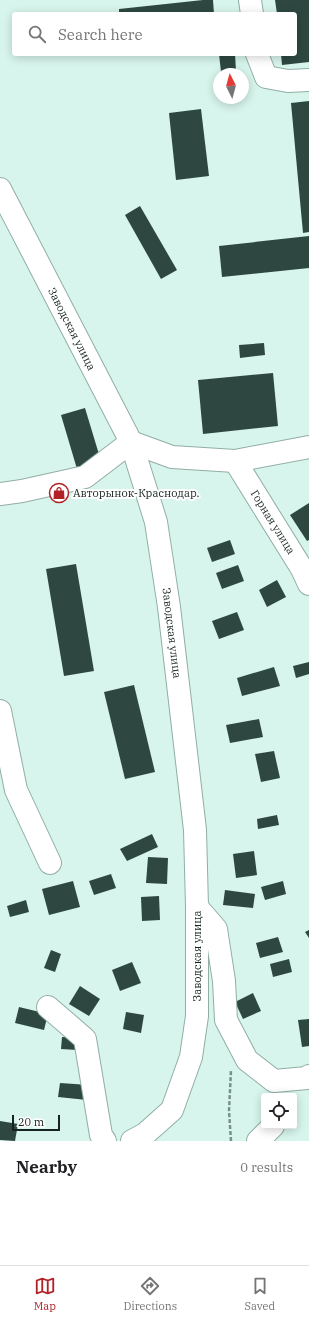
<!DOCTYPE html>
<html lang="en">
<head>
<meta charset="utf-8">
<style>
  :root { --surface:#fff; --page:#f6f6f6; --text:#202124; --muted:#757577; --line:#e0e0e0; --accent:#b22126 }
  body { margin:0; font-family:"IBM Plex Serif",serif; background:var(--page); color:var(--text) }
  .controls { position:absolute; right:12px; bottom:12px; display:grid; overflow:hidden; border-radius:4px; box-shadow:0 2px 10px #0003 }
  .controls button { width:36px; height:36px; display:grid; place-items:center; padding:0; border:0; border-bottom:1px solid var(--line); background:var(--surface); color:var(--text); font:20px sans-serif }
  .compass { position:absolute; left:213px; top:68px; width:36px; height:36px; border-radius:50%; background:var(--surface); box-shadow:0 2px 10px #0003; rotate:354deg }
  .scale { position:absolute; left:12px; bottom:10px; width:48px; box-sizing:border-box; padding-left:4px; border:2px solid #17231f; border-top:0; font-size:11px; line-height:14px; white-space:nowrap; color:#17231f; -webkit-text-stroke:3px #fff; paint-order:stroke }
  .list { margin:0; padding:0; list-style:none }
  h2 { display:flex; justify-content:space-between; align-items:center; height:52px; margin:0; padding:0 16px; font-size:17px }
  h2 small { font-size:13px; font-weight:400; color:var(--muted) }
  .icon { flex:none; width:22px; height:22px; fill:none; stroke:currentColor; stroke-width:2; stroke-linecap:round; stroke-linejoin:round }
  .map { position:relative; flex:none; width:309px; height:1141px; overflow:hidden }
  .search { position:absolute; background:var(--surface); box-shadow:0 2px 10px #0003; left:12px; right:12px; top:12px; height:44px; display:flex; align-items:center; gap:10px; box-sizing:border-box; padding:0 14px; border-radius:4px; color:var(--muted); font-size:15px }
  .sheet { height:124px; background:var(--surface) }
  nav { display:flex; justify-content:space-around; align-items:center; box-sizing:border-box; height:56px; border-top:1px solid var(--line); background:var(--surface); font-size:11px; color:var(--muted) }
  nav a { display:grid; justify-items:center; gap:2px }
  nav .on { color:var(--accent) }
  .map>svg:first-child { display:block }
</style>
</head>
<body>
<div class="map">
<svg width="309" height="1141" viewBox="0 0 309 1141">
  <rect width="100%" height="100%" fill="#d7f5ec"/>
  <g fill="#2e4841">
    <path d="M203,0H213L214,14H119V9Z"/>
    <path d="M275,0H309V62L282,65L281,54H295V14H277Z"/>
    <path d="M219,54H235L236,71L221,72Z"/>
    <path d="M309,101V232L303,233L291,103Z"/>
    <path d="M201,109L209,176L176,180L169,113Z"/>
    <path d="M140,206L177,270L161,279L125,215Z"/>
    <path d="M309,236V268L222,277L219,246Z"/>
    <path d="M264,343L265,355L240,358L239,345Z"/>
    <path d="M273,373L278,426L203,434L198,380Z"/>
    <path d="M85,408L101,461L77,469L61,415Z"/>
    <path d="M309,503V540L307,541L290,515Z"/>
    <path d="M230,540L235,554L212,562L207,548Z"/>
    <path d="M76,564L94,671L64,676L46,569Z"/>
    <path d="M238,565L244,581L222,589L216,573Z"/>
    <path d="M277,580L286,597L267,607L259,590Z"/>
    <path d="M237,612L244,630L219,639L212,621Z"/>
    <path d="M309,662V674L296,678L293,666Z"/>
    <path d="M274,667L280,686L242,696L237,678Z"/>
    <path d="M134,685L155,772L125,779L104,692Z"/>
    <path d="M259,719L263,737L230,743L226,725Z"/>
    <path d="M274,751L280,778L261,782L255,754Z"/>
    <path d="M277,815L279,825L258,829L257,819Z"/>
    <path d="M152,834L158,847L127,861L120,849Z"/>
    <path d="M254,851L257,875L236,878L233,854Z"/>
    <path d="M148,857L168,858L167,884L146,883Z"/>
    <path d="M111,874L116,888L94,895L89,881Z"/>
    <path d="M73,881L80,907L49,915L42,889Z"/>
    <path d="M283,881L286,894L265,900L261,887Z"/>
    <path d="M225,890L255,894L253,908L223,905Z"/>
    <path d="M159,896L160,920L142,921L141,897Z"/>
    <path d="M26,900L29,912L10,917L7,906Z"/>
    <path d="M309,930V938L305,932Z"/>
    <path d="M278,937L283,952L260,958L256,943Z"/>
    <path d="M51,950L61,954L55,972L44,968Z"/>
    <path d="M289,959L292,972L273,977L270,964Z"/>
    <path d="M132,962L141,983L120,991L112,970Z"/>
    <path d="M80,986L100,999L89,1016L69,1004Z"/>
    <path d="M253,993L261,1011L243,1019L235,1002Z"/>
    <path d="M19,1007L48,1014L44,1030L15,1023Z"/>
    <path d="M126,1012L144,1015L141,1033L123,1029Z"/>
    <path d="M309,1019V1046L302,1047L298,1020Z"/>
    <path d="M62,1037L78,1038L77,1050L61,1049Z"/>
    <path d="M60,1083L89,1085L87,1100L58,1097Z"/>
    <path d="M0,1121L18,1124L15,1141L0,1140Z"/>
  </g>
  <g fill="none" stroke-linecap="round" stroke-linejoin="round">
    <defs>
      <g id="minor">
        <path d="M250,0L252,14"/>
        <path d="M257,54L266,77L288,81L309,80"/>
        <path d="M0,189L131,442L156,522L169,607L195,830L197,907V1016L191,1057L172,1110L145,1134L132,1141"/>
        <path d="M235,461L302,569L309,584"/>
        <path d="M0,494L22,491L85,477L131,442L172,457L235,461L309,447"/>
        <path d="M0,711L16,790L50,863"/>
        <path d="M197,907L216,929L224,981L226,1020L247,1060L274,1081L307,1078L309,1076"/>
        <path d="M48,1007L85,1039L101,1135L105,1141"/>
        <path d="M258,1141L273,1126"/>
      </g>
    </defs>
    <use href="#minor" stroke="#91aea5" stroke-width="24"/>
    <path stroke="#7a8f89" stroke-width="2.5" stroke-dasharray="4 2" stroke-linecap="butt" d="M231,1141L229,1111L231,1070"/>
    <use href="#minor" stroke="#fff" stroke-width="22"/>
  </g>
  <defs>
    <symbol id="shop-ring" viewBox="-11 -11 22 22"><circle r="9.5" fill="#fff" stroke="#b22126" stroke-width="1.5"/><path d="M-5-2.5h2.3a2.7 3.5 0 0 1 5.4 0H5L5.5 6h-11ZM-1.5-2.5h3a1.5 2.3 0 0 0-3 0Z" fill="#b22126"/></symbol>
  </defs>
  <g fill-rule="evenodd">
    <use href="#shop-ring" x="48" y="482" width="22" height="22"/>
  </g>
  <g text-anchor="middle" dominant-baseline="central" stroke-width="4" stroke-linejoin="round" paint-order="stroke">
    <g font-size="11" fill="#17231f" stroke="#fff">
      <text transform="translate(72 329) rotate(63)">Заводская улица</text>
      <text transform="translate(273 522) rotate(58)">Горная улица</text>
      <text transform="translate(172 633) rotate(83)">Заводская улица</text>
      <text transform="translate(197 956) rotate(-90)">Заводская улица</text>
    </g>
    <g font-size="11" fill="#17231f" stroke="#fff" text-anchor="start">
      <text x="73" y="493">Авторынок-Краснодар.</text>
    </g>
  </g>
</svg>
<div class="controls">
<button><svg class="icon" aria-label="locate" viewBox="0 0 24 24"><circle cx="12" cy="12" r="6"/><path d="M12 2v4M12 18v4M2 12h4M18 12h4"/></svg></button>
</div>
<svg class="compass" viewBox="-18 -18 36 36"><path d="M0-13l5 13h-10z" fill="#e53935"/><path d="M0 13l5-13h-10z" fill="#757577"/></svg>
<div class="scale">20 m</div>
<div class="search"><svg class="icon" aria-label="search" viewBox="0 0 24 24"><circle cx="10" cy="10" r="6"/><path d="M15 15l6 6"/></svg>Search here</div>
</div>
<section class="sheet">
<h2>Nearby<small>0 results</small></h2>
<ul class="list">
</ul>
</section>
<nav>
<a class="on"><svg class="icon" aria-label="map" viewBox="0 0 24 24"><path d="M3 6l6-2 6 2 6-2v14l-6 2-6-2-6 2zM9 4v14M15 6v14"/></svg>Map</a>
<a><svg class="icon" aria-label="directions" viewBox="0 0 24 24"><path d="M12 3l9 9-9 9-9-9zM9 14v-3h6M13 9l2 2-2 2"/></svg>Directions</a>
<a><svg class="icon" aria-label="saved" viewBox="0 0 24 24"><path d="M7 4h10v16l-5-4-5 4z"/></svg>Saved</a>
</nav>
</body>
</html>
